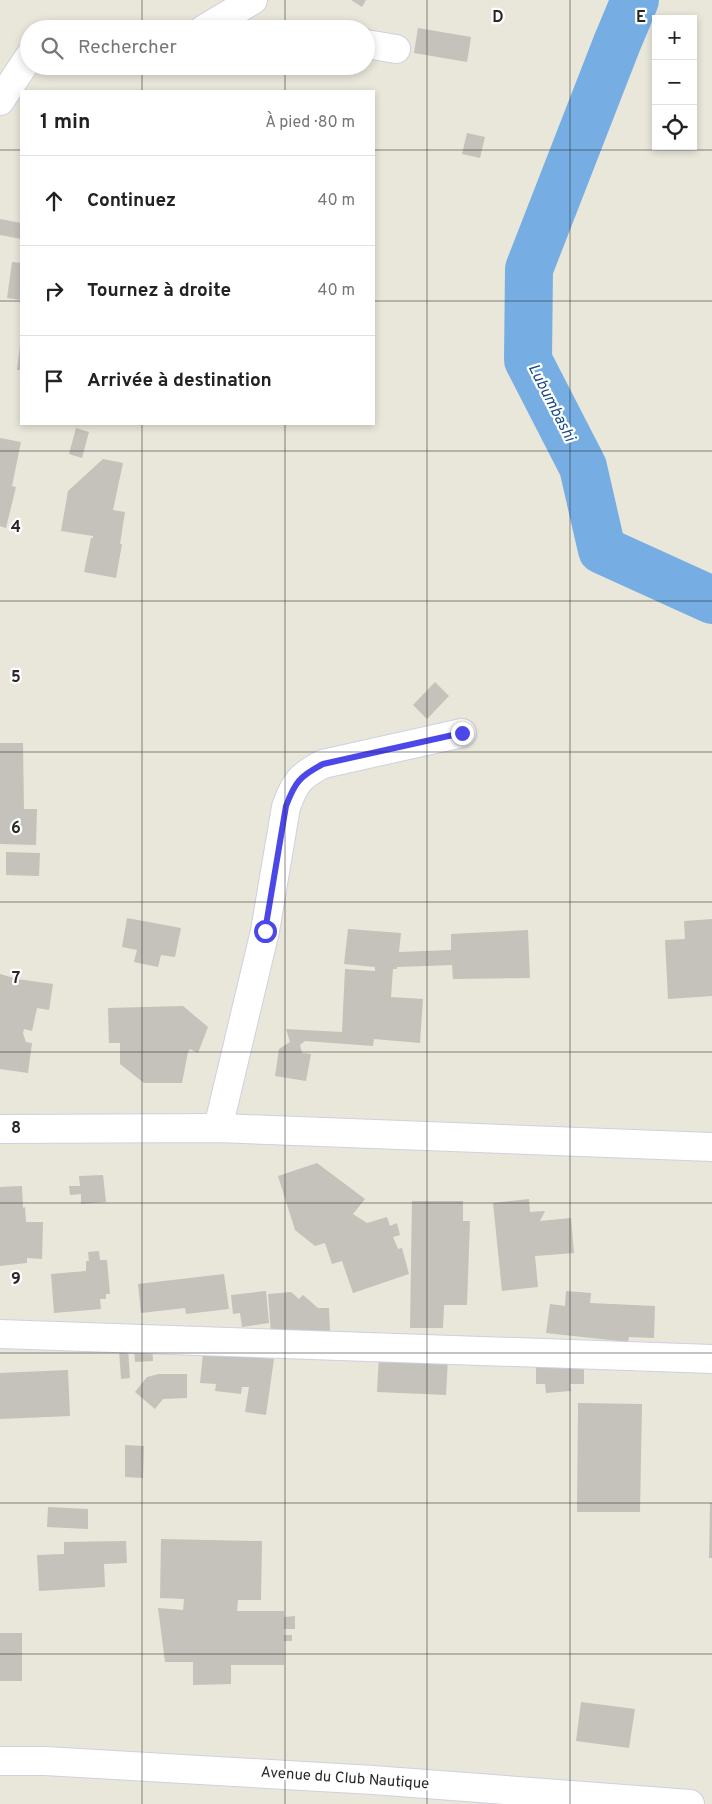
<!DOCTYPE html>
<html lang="fr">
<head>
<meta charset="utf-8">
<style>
  :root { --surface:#fff; --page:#f2f2f2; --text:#222; --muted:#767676; --line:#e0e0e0 }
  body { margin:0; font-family:Overpass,sans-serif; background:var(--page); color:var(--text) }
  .controls { position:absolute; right:15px; top:15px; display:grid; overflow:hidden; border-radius:0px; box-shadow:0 2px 8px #0003 }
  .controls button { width:45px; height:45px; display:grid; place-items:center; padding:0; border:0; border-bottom:1px solid var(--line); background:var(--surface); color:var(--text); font:25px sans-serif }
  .stop { position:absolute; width:15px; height:15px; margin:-11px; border:4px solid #4c47e9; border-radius:50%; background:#fff }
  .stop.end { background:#4c47e9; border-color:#fff; box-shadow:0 1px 5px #0008 }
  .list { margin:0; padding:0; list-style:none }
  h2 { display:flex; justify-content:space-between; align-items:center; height:65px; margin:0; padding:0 20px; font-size:21px }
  h2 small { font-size:16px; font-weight:400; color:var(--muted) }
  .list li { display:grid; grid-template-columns:32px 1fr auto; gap:15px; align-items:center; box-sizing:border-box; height:90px; padding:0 20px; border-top:1px solid var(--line) }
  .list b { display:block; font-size:19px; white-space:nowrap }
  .list em { font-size:16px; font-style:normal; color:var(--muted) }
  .icon { flex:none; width:28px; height:28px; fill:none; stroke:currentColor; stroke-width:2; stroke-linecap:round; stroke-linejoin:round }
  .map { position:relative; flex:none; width:712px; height:1804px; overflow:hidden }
  .search { position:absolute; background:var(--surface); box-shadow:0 2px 8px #0003; left:20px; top:20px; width:355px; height:55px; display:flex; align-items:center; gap:12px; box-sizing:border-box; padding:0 18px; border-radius:28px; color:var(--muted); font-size:19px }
  .panel { position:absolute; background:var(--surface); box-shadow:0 2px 8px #0003; left:20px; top:90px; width:355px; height:335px; border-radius:0px }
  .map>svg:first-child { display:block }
</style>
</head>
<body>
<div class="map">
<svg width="712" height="1804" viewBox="0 0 712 1804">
  <rect width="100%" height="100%" fill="#e9e6da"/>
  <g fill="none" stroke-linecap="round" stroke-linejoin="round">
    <path stroke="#76aee3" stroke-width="48" d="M635,0L617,43L529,269L528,360L583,467L602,550L712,600"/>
  </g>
  <g fill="#c4c2ba">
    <path d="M351,0H366L362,7Z"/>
    <path d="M418,28L471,37L467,62L414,53Z"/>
    <path d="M467,133L485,137L480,158L462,154Z"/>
    <path d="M0,219L21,223V239L0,235Z"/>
    <path d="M12,262L21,263V300L7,298Z"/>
    <path d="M20,346H21V370H17Z"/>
    <path d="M76,428L89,432L82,458L69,454Z"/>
    <path d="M0,438L21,442L12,486L16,487L6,528L0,526Z"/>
    <path d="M103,459L123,463L113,510L125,512L120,544H122L116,578L84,572L91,538H93V536L61,531L68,491Z"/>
    <path d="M435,682L449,696L427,719L413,705Z"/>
    <path d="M0,743H23L24,809H37L36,845L0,844Z"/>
    <path d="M6,852L40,853L39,876L6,875Z"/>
    <path d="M127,918L181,928L175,957L161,955L158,967L134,962L137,950L122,947Z"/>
    <path d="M712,919V996L668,999L665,940L685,939L684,921Z"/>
    <path d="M348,929L401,933L399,952L451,950V934L528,930L530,978L453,979L452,965L397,967V969H393L391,997L423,999L420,1043L374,1039L373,1046L305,1041L300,1045L302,1053L311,1054L306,1081L275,1076L279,1049L290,1042L286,1029L342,1032L345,969L375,971V967L344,964Z"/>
    <path d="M0,974L17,979L53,984L49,1010L37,1008L32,1031L24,1029L23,1033L26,1042L32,1043L28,1073L0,1069Z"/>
    <path d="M183,1006L208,1027L198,1053L190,1049L188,1052L182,1083H144L120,1064V1043H109L108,1008Z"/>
    <path d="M317,1163L365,1199L353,1214L367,1223L387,1217L390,1226L397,1223L400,1235L393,1237L398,1249L402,1248L409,1274L353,1293L342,1261L332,1264L325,1243L315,1246L295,1230L278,1176Z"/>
    <path d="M103,1175L106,1202L81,1204V1194L70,1195L69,1186H80L79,1176Z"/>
    <path d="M22,1186L23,1208L25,1207L26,1222H43L42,1259L27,1258V1263L0,1266V1187Z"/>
    <path d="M529,1199L530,1212L545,1211L540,1221L571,1218L574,1253L535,1256L538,1287L502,1291L493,1203Z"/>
    <path d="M412,1201H463V1221H470L467,1305H444L443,1328H410Z"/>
    <path d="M99,1251L100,1260H107L110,1294H106V1299H100L101,1309L54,1313L51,1274L86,1271V1261H89L88,1252Z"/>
    <path d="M224,1274L229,1309L186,1314L185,1308L141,1313L138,1284Z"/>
    <path d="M266,1291L269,1323L242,1327L240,1313L233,1314L231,1295Z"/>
    <path d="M566,1291L591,1293L590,1303L655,1306L654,1338L629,1337L628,1342L546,1333L550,1304L565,1306Z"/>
    <path d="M291,1292L299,1299L303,1295L318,1308H329L330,1332L271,1333L268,1294Z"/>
    <path d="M152,1345L153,1361L135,1362L134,1347Z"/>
    <path d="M128,1349L130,1378L121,1379L119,1350Z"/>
    <path d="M203,1353L274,1359L266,1415L245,1412L249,1387H242L241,1394L215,1391L216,1384L200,1383Z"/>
    <path d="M379,1355L448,1358L446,1395L377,1392Z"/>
    <path d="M536,1362H584V1384H570L571,1391L546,1393L545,1384H536Z"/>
    <path d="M68,1370L70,1416L0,1419V1373Z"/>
    <path d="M159,1374H187V1398L163,1399L155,1409L135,1392L147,1377Z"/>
    <path d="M578,1403L642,1404L640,1512H577Z"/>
    <path d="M125,1445L144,1446L143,1478L125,1477Z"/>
    <path d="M710,1503H712V1558H709Z"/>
    <path d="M48,1507L88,1509V1529L47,1527Z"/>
    <path d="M161,1539L262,1541L261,1600H238L237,1611H284V1617L295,1616V1629H284V1635H292V1641H284V1665H231V1684L193,1685V1662H165L158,1608L183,1610L184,1599L160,1598Z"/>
    <path d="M126,1541L127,1563L104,1564L105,1587L39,1591L37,1555L64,1554V1542Z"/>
    <rect x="0" y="1633" width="22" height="48"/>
    <path d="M581,1702L635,1709L629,1748L576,1741Z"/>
  </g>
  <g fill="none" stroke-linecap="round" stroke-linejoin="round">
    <defs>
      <g id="street">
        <path d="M204,29L253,0"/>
        <path d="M366,44L396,49"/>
        <path d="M0,101L29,57"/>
        <path d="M218,1128L265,931L286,807C295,782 300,776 323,764L462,733"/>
        <path d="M0,1129L218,1128L712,1147"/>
        <path d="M0,1334L712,1359"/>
        <path d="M0,1761H45L373,1780L690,1804"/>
      </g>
    </defs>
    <use href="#street" stroke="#d0d0e0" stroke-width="30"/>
    <use href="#street" stroke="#fff" stroke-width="28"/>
  </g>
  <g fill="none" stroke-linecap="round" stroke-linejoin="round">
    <path stroke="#4c47e9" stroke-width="6" d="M265,931L286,806C295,782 300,776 323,764L462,733"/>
  </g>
  <path fill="none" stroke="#282828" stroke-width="1" stroke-opacity="0.55" d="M142,0V29M285,0V29M427,0V1804M570,0V1804M142,66V91M285,66V91M0,150H21M374,150H712M0,301H21M374,301H712M142,424V1804M285,424V1804M0,451H712M0,601H712M0,752H712M0,902H712M0,1052H712M0,1203H712M0,1353H712M0,1503H712M0,1654H712"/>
  <g text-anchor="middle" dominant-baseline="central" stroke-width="4.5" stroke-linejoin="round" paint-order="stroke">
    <g font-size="15" fill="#282828" stroke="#fff">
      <text transform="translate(345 1779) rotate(4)">Avenue du Club Nautique</text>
    </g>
    <g font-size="16" font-style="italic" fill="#194b8b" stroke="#fff">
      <text transform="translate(551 403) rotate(63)">Lubumbashi</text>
    </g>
  </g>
  <g font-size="16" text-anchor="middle" font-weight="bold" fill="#282828" stroke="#fff" stroke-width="4.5" stroke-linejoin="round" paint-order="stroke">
    <text x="498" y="22">D</text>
    <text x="641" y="22">E</text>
    <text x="16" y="532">4</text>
    <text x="16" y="682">5</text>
    <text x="16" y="833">6</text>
    <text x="16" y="983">7</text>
    <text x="16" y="1133">8</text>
    <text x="16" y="1284">9</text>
  </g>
</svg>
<div class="controls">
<button>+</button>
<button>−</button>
<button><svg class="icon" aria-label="locate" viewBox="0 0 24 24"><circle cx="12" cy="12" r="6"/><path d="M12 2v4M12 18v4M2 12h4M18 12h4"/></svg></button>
</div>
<div class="stop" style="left:265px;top:931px"></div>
<div class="stop end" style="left:462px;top:733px"></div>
<div class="search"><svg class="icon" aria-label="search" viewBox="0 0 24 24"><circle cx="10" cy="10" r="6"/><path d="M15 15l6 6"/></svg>Rechercher</div>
<section class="panel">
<h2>1 min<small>À pied · 80 m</small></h2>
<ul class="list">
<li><svg class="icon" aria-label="ahead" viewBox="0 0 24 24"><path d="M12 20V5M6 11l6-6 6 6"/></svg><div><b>Continuez</b></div><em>40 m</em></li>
<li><svg class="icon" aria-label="right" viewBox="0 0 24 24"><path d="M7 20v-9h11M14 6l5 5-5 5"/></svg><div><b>Tournez à droite</b></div><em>40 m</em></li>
<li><svg class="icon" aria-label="arrive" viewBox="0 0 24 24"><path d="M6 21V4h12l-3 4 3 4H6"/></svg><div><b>Arrivée à destination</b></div></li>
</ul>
</section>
</div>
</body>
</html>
